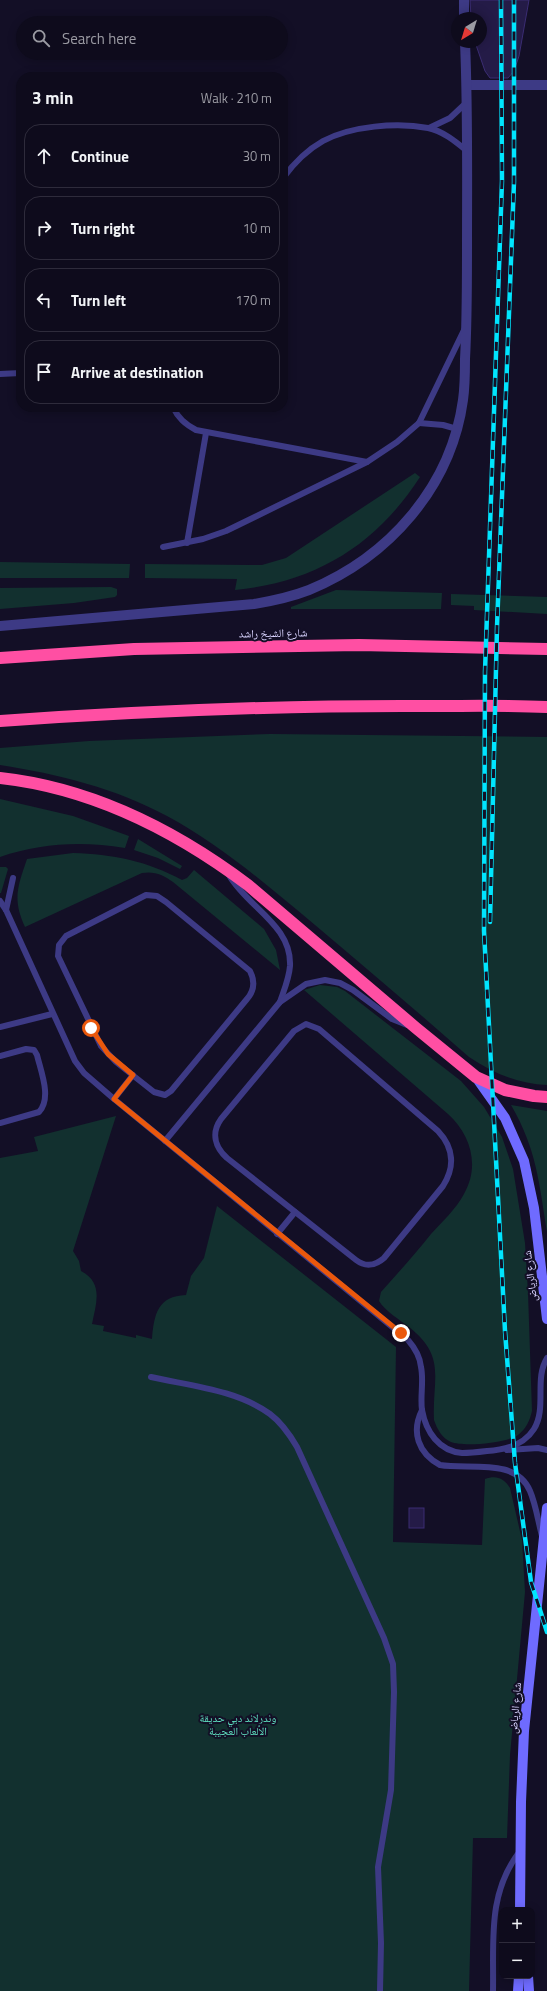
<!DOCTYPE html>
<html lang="en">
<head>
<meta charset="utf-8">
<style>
  :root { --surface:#0e0b1c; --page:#1c1929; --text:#f1f3f6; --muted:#9b9ba3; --line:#2e2b3b }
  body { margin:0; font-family:"Titillium Web","Noto Naskh Arabic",sans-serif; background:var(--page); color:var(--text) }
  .controls { position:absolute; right:12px; bottom:12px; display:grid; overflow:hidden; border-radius:8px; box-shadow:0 2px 10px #0003 }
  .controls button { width:36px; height:36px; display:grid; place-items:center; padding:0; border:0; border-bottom:1px solid var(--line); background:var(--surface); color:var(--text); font:20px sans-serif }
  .compass { position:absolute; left:451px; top:12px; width:36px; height:36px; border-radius:50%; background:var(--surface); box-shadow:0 2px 10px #0003; rotate:218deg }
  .stop { position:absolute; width:12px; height:12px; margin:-9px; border:3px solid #ea580c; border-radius:50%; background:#fff }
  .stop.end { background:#ea580c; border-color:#fff; box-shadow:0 1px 4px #0008 }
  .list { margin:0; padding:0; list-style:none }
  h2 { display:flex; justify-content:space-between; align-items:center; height:52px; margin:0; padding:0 16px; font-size:17px }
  h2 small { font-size:13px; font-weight:400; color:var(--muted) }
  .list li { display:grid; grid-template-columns:26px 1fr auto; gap:12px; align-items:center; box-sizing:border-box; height:64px; margin:0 8px 8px; padding:0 8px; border:1px solid var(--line); border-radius:16px }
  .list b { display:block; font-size:15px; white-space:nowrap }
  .list em { font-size:13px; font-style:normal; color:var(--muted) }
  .icon { flex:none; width:22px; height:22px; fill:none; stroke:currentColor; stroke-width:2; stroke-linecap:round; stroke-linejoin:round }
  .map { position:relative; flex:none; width:547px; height:1991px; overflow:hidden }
  .search { position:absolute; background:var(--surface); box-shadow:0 2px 10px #0003; left:16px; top:16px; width:272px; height:44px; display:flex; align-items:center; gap:10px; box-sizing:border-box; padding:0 14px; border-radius:22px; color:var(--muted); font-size:15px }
  .panel { position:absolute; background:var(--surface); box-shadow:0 2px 10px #0003; left:16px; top:72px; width:272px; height:340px; border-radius:16px }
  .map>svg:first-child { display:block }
</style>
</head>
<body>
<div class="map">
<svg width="547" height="1991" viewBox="0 0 547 1991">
  <rect width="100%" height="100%" fill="#130f26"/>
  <g fill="#12302f">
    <path d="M415,473L420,477C376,545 316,582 235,590L237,579L145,578V564L250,565H262L286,558Z"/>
    <path d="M0,562L130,564L129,578H0Z"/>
    <path d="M111,587L117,589V595L115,597L74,603L0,609V588Z"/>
    <path d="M336,590L442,593L441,609H291V607Z"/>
    <path d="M451,594L547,597V614L474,610V606L451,605Z"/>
    <path d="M270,734L547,737V1085C518,1084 493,1073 469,1057C418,1012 367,969 315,925C268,886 221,845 167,816C115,788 58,774 0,765V748L89,741Z"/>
    <path d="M0,799L73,816L129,836L125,848C82,841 41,843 0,857Z"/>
    <path d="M138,839L182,866L180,869L158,858L134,850Z"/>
    <path d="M73,853C112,854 147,861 182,880L187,878L194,870L264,929L276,950L280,970L173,882C163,875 155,871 142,873L25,927C12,899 18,886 27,859Z"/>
    <path d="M0,867H6L8,869L1,893H0Z"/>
    <path d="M320,985L337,987L345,991L461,1081L484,1107L502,1137L513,1169L525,1243L528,1293L532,1411C530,1420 526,1429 518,1435C507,1443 464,1447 451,1442C442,1438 437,1429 434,1420C432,1378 447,1357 409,1327C400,1320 385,1311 379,1301L381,1292C398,1273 415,1254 431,1234C442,1222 456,1209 464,1194C480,1166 471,1135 448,1114L304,990Z"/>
    <path d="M511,1105L547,1111V1232C539,1183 537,1150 511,1105Z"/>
    <path d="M116,1116L73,1251L79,1261L81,1271C104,1283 96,1304 92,1324L104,1326L103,1331L136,1338V1335L152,1339C154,1314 158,1296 186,1295L191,1276L204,1258L217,1206L396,1347L393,1542L482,1545L485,1479C496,1475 504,1478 510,1488L522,1540L525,1592L510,1755L507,1838H473L469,1991H0V1158L38,1151L34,1137Z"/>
  </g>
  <g fill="#241b47" stroke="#3b2d73">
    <path d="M470,0H529L519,56L514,71L508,78H490L485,71L475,42H481V18H471Z"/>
    <rect x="409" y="1508" width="15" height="20"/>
  </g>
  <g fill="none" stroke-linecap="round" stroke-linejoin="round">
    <g stroke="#3d3a85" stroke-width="6">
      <path d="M429,128L450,118L466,103"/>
      <path d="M283,178C294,163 307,150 323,141C351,126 397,122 428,128C443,131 456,142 467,151"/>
      <path d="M0,374L21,373"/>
      <path d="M173,407C178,418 185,424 196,430L367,462"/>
      <path d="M419,423L443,425L457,429"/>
      <path d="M187,543L206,433"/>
      <path d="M163,547L203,539L226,531L367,462L397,442L419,423L465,328"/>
      <path d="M229,875C247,907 292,925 290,966C289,979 284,990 280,1002"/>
      <path d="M146,895L157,896L166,902L250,971C255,981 255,990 247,999L171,1091L165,1095L154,1092L116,1062L101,1046L58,956L59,945L66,936Z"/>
      <path d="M0,901L6,910L75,1061L84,1073L114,1099L408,1340C415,1348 420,1356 421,1367C424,1381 420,1396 422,1410C426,1432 439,1451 462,1453C470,1453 479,1452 487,1451C505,1450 524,1445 534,1429C547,1408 534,1379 547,1358"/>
      <path d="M6,910L13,878"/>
      <path d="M306,1024L319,1029L438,1131C454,1148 455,1167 443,1186L384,1258C375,1266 365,1267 356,1260L227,1158C215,1147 211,1133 221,1119L294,1031Z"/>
      <path d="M0,1027L52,1014"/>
      <path d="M0,1056L26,1049L34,1050L37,1055C41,1072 52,1098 39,1112L0,1123"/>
      <path d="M114,1099L133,1075"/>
      <path d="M165,1141L280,1002L306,984L325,980L340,983L353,990L392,1019L407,1025"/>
      <path d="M277,1234L295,1212"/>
      <path d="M151,1377C191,1386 237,1390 270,1414C282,1423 290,1435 297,1447L384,1638L393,1664L394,1692L391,1790L378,1867L381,1943L380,1991"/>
      <path d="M422,1410C411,1432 418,1453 440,1465C468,1470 516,1457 530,1491C536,1505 538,1521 542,1536"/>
      <path d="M507,1450L538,1448L547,1450"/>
      <path d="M493,1991C494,1941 487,1894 520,1851"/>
    </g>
    <g stroke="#3d3a85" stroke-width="10">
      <path d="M464,0V18"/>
      <path d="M467,85H547"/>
      <path d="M0,626L254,604C272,601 291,597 309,590C389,557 451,487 463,400C465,386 465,373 465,359C467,322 467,285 467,248C467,179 468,111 465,42"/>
    </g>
    <g stroke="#6f6bff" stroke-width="10">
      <path d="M476,1077L505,1118L524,1161L534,1208L547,1319"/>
      <path d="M520,1910L521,1802L524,1731L547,1508"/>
      <path d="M528,1976L529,1991"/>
      <path d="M518,1991L519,1976"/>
    </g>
    <g stroke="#ff4fa3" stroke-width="12">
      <path d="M0,658L134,649L359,645L547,649"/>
      <path d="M0,721C144,711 288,705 432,706C470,706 509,705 547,707"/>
      <path d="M0,778C91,788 176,831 248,885L416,1028L476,1077L505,1090L534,1096L547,1097"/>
    </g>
    <defs>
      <g id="rail">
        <path d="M501,0L502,181L485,672L484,931L505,1331L515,1463L531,1582L547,1632"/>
        <path d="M490,922L497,627L514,182V0"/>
      </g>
    </defs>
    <use href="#rail" stroke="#00e5ff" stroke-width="4.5"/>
    <use href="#rail" stroke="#130f26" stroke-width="3" stroke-dasharray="9" stroke-linecap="butt"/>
  </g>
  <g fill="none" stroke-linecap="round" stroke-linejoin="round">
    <path stroke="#ea580c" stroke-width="5" d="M91,1028L108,1054L133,1075L114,1099L401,1333"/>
  </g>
  <g text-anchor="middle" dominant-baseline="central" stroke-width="4" stroke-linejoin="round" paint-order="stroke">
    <g font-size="11" fill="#d9d4ff" stroke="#130f26">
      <text transform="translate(273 633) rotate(-1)">شارع الشيخ راشد</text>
      <text transform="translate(530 1276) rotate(-97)">شارع الرياض</text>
      <text transform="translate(515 1708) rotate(-85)">شارع الرياض</text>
    </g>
    <g font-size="11" fill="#5fe0c0" stroke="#130f26">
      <text x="238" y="1718">وندرلاند دبي حديقة<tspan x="238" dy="13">الألعاب العجيبة</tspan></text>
    </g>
  </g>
</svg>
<div class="controls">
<button>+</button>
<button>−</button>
</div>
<svg class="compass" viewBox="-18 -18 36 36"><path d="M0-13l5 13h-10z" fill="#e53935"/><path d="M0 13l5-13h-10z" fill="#9b9ba3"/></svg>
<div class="stop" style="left:91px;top:1028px"></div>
<div class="stop end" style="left:401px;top:1333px"></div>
<div class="search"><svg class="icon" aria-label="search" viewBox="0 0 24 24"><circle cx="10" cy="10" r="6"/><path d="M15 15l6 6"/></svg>Search here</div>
<section class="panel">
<h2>3 min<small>Walk · 210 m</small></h2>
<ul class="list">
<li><svg class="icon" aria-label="ahead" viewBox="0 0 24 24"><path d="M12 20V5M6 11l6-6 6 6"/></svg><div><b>Continue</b></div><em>30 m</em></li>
<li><svg class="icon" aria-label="right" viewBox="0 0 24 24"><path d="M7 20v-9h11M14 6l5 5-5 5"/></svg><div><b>Turn right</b></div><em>10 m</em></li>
<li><svg class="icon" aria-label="left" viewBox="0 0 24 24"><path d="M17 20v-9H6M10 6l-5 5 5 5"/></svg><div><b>Turn left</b></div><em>170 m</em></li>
<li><svg class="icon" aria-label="arrive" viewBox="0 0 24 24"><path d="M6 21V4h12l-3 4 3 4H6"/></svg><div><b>Arrive at destination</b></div></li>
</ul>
</section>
</div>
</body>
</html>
